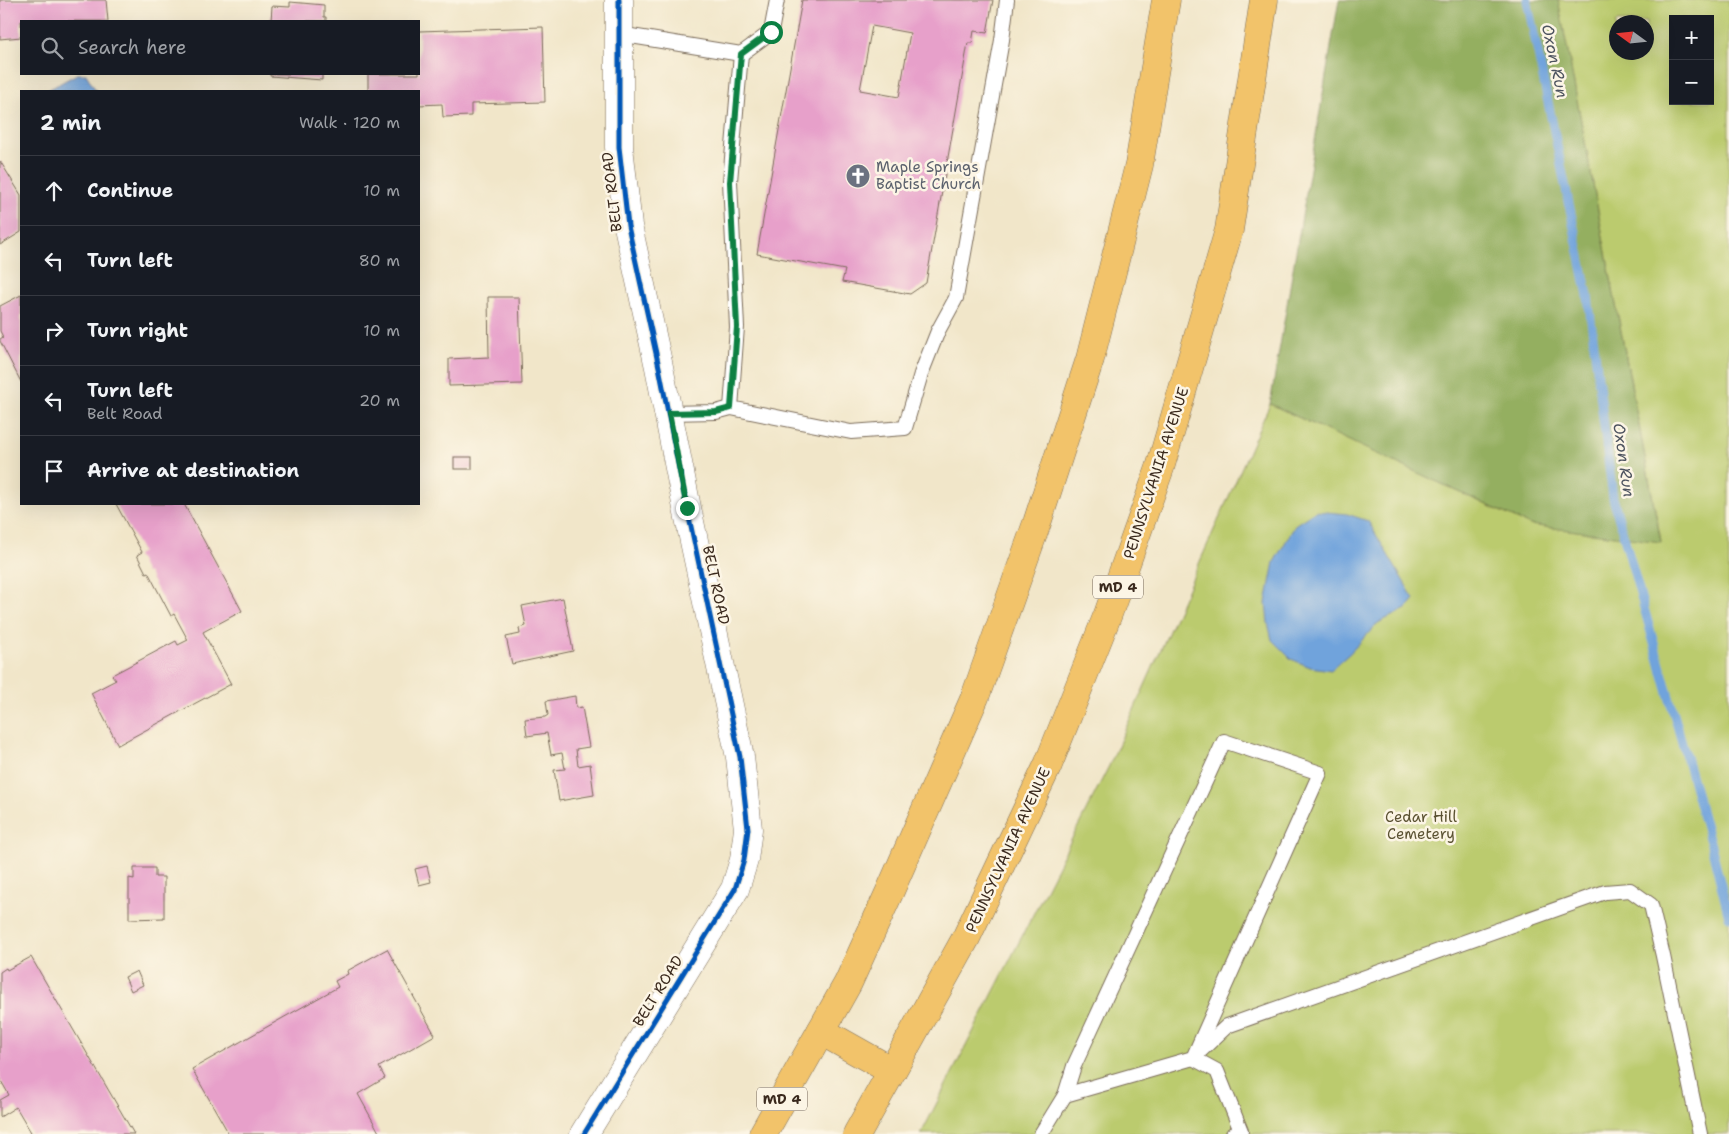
<!DOCTYPE html>
<html lang="en">
<head>
<meta charset="utf-8">
<style>
  :root { --surface:#171b24; --page:#242831; --text:#f1f3f6; --muted:#9ea1a6; --line:#363941 }
  body { margin:0; font-family:"Shantell Sans",sans-serif; background:var(--page); color:var(--text) }
  .controls { position:absolute; right:15px; top:15px; display:grid; overflow:hidden; border-radius:0px; box-shadow:0 5px 20px #0002 }
  .controls button { width:45px; height:45px; display:grid; place-items:center; padding:0; border:0; border-bottom:1px solid var(--line); background:var(--surface); color:var(--text); font:25px sans-serif }
  .compass { position:absolute; left:1609px; top:15px; width:45px; height:45px; border-radius:50%; background:var(--surface); box-shadow:0 5px 20px #0002; rotate:285deg }
  .stop { position:absolute; width:15px; height:15px; margin:-11px; border:4px solid #0b8043; border-radius:50%; background:#fff }
  .stop.end { background:#0b8043; border-color:#fff; box-shadow:0 1px 5px #0008 }
  .list { margin:0; padding:0; list-style:none }
  h2 { display:flex; justify-content:space-between; align-items:center; height:65px; margin:0; padding:0 20px; font-size:21px }
  h2 small { font-size:16px; font-weight:400; color:var(--muted) }
  .list li { display:grid; grid-template-columns:32px 1fr auto; gap:15px; align-items:center; box-sizing:border-box; height:70px; padding:0 20px; border-top:1px solid var(--line) }
  .list b { display:block; font-size:19px; white-space:nowrap }
  .list p { margin:0; font-size:16px; white-space:nowrap; color:var(--muted) }
  .list em { font-size:16px; font-style:normal; color:var(--muted) }
  .icon { flex:none; width:28px; height:28px; fill:none; stroke:currentColor; stroke-width:2; stroke-linecap:round; stroke-linejoin:round }
  .map { position:relative; flex:none; width:1729px; height:1134px; overflow:hidden }
  .search { position:absolute; background:var(--surface); box-shadow:0 5px 20px #0002; left:20px; top:20px; width:400px; height:55px; display:flex; align-items:center; gap:12px; box-sizing:border-box; padding:0 18px; border-radius:0px; color:var(--muted); font-size:19px }
  .panel { position:absolute; background:var(--surface); box-shadow:0 5px 20px #0002; left:20px; top:90px; width:400px; height:415px; border-radius:0px }
  .map>svg:first-child { display:block }
</style>
</head>
<body>
<div class="map">
<svg width="1729" height="1134" viewBox="0 0 1729 1134">
  <rect width="100%" height="100%" fill="#fcf5e5"/>
  <filter id="ink" filterUnits="userSpaceOnUse"><feTurbulence type="fractalNoise" baseFrequency=".02" numOctaves="2"/><feDisplacementMap in="SourceGraphic" scale="10" xChannelSelector="R" yChannelSelector="G"/><feConvolveMatrix kernelMatrix="1 2 1 2 8 2 1 2 1" color-interpolation-filters="sRGB"/></filter>
  <filter id="wash" filterUnits="userSpaceOnUse"><feTurbulence type="fractalNoise" baseFrequency=".0096" numOctaves="4" result="noise"/><feDisplacementMap in="SourceGraphic" scale="20" xChannelSelector="R" yChannelSelector="G"/><feGaussianBlur stdDeviation="1.12" result="paint"/><feColorMatrix in="noise" values="0 0 0 0 0 0 0 0 0 0 0 0 0 0 0 0 0 1.4 0 .05"/><feComposite in="paint" operator="in"/></filter>
  <g filter="url(#wash)">
    <rect width="100%" height="100%" fill="#f1e6c9"/>
    <path fill="#bbcb6e" stroke="#7b7a46" fill-rule="evenodd" d="M1558,0H1729V1134H921L1109,766L1270,404L1530,525L1661,541ZM1673,19H1710V101H1673ZM1616,22H1646V52H1616Z"/>
    <path fill="#94af61" stroke="#686c40" d="M1339,0H1558L1661,542L1530,525L1270,404Z"/>
    <g fill="#70a3dc" stroke="#56667d">
      <path d="M77,74H86L96,91H46Z"/>
      <path d="M1316,511L1347,514L1368,521L1414,599L1406,609L1378,623L1350,653L1331,670L1310,667L1291,659L1272,640L1268,623L1266,603L1274,562L1296,524Z"/>
    </g>
    <g fill="none" stroke-linecap="round" stroke-linejoin="round">
      <path stroke="#70a3dc" stroke-width="9" d="M1527,0L1588,296L1613,498L1712,849L1729,917"/>
    </g>
    <g id="blocks">
      <g fill="#e7a0ca" fill-rule="evenodd">
        <path d="M0,0H106L108,21H21V37L0,39Z"/>
        <path d="M802,0H993L987,33L974,31L972,43H968L926,283L910,294L842,282L845,270L757,254ZM872,26L910,33L899,97L860,90Z"/>
        <path d="M290,2L324,5V17H326V21H271L272,6L290,7Z"/>
        <path d="M543,27L545,102L471,104V116L443,117L442,104L419,105V91H368V74H419V31Z"/>
        <path d="M270,74H322V80L270,76Z"/>
        <path d="M0,161L21,195V232L0,245Z"/>
        <path d="M21,295V382L0,341V339L3,337L0,331V306Z"/>
        <path d="M488,297H519L522,384L449,386V359L489,357Z"/>
        <rect x="454" y="457" width="18" height="12"/>
        <path d="M116,504H184L242,611L203,632L231,684L118,745L91,693L116,680L112,675L176,641L178,645L188,640L174,614L171,616L148,572L146,573L137,555L142,552Z"/>
        <path d="M563,598L573,651L512,664L506,637L520,634L519,628L526,626L522,606Z"/>
        <path d="M575,696L576,708L582,707L589,747L576,749L578,766L590,764L594,795L559,801L554,770L565,769L562,753L551,755L547,733L527,736L525,719L545,717L548,715L546,701Z"/>
        <path d="M427,866L431,882L419,885L415,869Z"/>
        <path d="M134,868H155V877H164V918L129,919V878L134,879Z"/>
        <path d="M387,949L435,1035L379,1067L385,1078L358,1094L380,1134H229L192,1069L338,987L335,981L348,974L347,971Z"/>
        <path d="M31,957L134,1134H32L16,1107L0,1117V1100L9,1095L0,1079V972L6,968L7,970Z"/>
        <path d="M137,971L143,985L131,991L125,977Z"/>
      </g>
    </g>
  </g>
  <g filter="url(#ink)">
    <use href="#blocks" fill-opacity="0" stroke="#7b6c5a" stroke-width="1"/>
    <g fill="none" stroke-linecap="round" stroke-linejoin="round">
      <defs>
        <g id="lane">
          <path d="M619,34L741,54L771,32L777,0"/>
          <path d="M731,408L737,327L730,181L741,54"/>
          <path d="M669,413L716,412L731,408L851,432L905,428L921,374L938,331L956,298L1002,40L1007,0"/>
          <path d="M1065,1095L1193,1058L1227,1026L1605,892L1630,890L1651,905L1663,956L1700,1134"/>
          <path d="M1041,1134L1065,1095L1074,1066L1224,741L1320,773L1193,1058L1217,1071L1241,1131L1233,1134"/>
        </g>
        <path id="street" d="M584,1134L735,889L744,860L748,829L740,757L687,508L659,367L628,226L619,147V0"/>
        <g id="highway">
          <path d="M821,1031L892,1071"/>
          <path d="M763,1134L848,983L890,891L975,697L1037,523L1090,359L1139,165L1166,0"/>
          <path d="M857,1134L966,938L1048,765L1108,614L1160,468L1229,230L1264,0"/>
        </g>
      </defs>
      <use href="#lane" stroke="#7b6c5a" stroke-width="16"/>
      <use href="#street" stroke="#7b6c5a" stroke-width="29"/>
      <use href="#highway" stroke="#7b6c5a" stroke-width="29"/>
      <use href="#lane" stroke="#fff" stroke-width="14"/>
      <use href="#street" stroke="#fff" stroke-width="28"/>
      <use href="#highway" stroke="#f2c36a" stroke-width="28"/>
      <defs>
        <path id="cycleway" d="M584,1134L735,889L744,860L748,829L740,757L687,508L659,367L628,226L619,147V0"/>
      </defs>
      <use href="#cycleway" stroke="#fcf5e5" stroke-width="8"/>
      <use href="#cycleway" stroke="#0057b8" stroke-width="5"/>
    </g>
  </g>
  <g fill="none" stroke-linecap="round" stroke-linejoin="round" filter="url(#ink)">
    <path stroke="#0b8043" stroke-width="6" d="M687,508L669,413L716,412L731,408L737,327L730,182L741,54L771,32"/>
  </g>
  <defs>
    <symbol id="church-disc" viewBox="-11 -11 22 22"><circle r="9.5" fill="#6b7280" stroke="#fcf5e5"/><path d="M-1.2-6h2.4v3.5h3.3v2.4h-3.3V6h-2.4V-.1h-3.3v-2.4h3.3Z" fill="#fff"/></symbol>
  </defs>
  <g fill-rule="evenodd">
    <use href="#church-disc" x="844" y="162" width="28" height="28"/>
  </g>
  <g text-anchor="middle" dominant-baseline="central" stroke-width="5" stroke-linejoin="round" paint-order="stroke">
    <g fill="#fcf5e5" stroke="#75675a" stroke-width="1">
      <rect x="1093" y="575.5" width="50" height="23" rx="4"/>
      <rect x="757" y="1087.5" width="50" height="23" rx="4"/>
    </g>
    <g font-size="14" font-weight="bold" fill="#3b2a1e">
      <text x="1118" y="587">MD 4</text>
      <text x="782" y="1099">MD 4</text>
    </g>
    <g font-size="15" fill="#5b616d" stroke="#fcf5e5" text-anchor="start">
      <text x="876" y="167">Maple Springs<tspan x="876" dy="17">Baptist Church</tspan></text>
    </g>
    <g font-size="15" fill="#3b2a1e" stroke="#fcf5e5">
      <text transform="translate(612 192) rotate(-97)">BELT ROAD</text>
      <text transform="translate(1156 473) rotate(-72)">PENNSYLVANIA AVENUE</text>
      <text transform="translate(716 585) rotate(78)">BELT ROAD</text>
      <text transform="translate(1008 850) rotate(-65)">PENNSYLVANIA AVENUE</text>
      <text transform="translate(658 991) rotate(-58)">BELT ROAD</text>
    </g>
    <g font-size="15" fill="#5b5232" stroke="#fcf5e5">
      <text x="1421" y="817">Cedar Hill<tspan x="1421" dy="17">Cemetery</tspan></text>
    </g>
    <g font-size="16" font-style="italic" fill="#4e5460" stroke="#fcf5e5">
      <text transform="translate(1555 61) rotate(78)">Oxon Run</text>
      <text transform="translate(1624 460) rotate(82)">Oxon Run</text>
    </g>
  </g>
</svg>
<div class="controls">
<button>+</button>
<button>−</button>
</div>
<svg class="compass" viewBox="-18 -18 36 36"><path d="M0-13l5 13h-10z" fill="#e53935"/><path d="M0 13l5-13h-10z" fill="#9ea1a6"/></svg>
<div class="stop" style="left:771px;top:32px"></div>
<div class="stop end" style="left:687px;top:508px"></div>
<div class="search"><svg class="icon" aria-label="search" viewBox="0 0 24 24"><circle cx="10" cy="10" r="6"/><path d="M15 15l6 6"/></svg>Search here</div>
<section class="panel">
<h2>2 min<small>Walk · 120 m</small></h2>
<ul class="list">
<li><svg class="icon" aria-label="ahead" viewBox="0 0 24 24"><path d="M12 20V5M6 11l6-6 6 6"/></svg><div><b>Continue</b></div><em>10 m</em></li>
<li><svg class="icon" aria-label="left" viewBox="0 0 24 24"><path d="M17 20v-9H6M10 6l-5 5 5 5"/></svg><div><b>Turn left</b></div><em>80 m</em></li>
<li><svg class="icon" aria-label="right" viewBox="0 0 24 24"><path d="M7 20v-9h11M14 6l5 5-5 5"/></svg><div><b>Turn right</b></div><em>10 m</em></li>
<li><svg class="icon" aria-label="left" viewBox="0 0 24 24"><path d="M17 20v-9H6M10 6l-5 5 5 5"/></svg><div><b>Turn left</b><p>Belt Road</p></div><em>20 m</em></li>
<li><svg class="icon" aria-label="arrive" viewBox="0 0 24 24"><path d="M6 21V4h12l-3 4 3 4H6"/></svg><div><b>Arrive at destination</b></div></li>
</ul>
</section>
</div>
</body>
</html>
